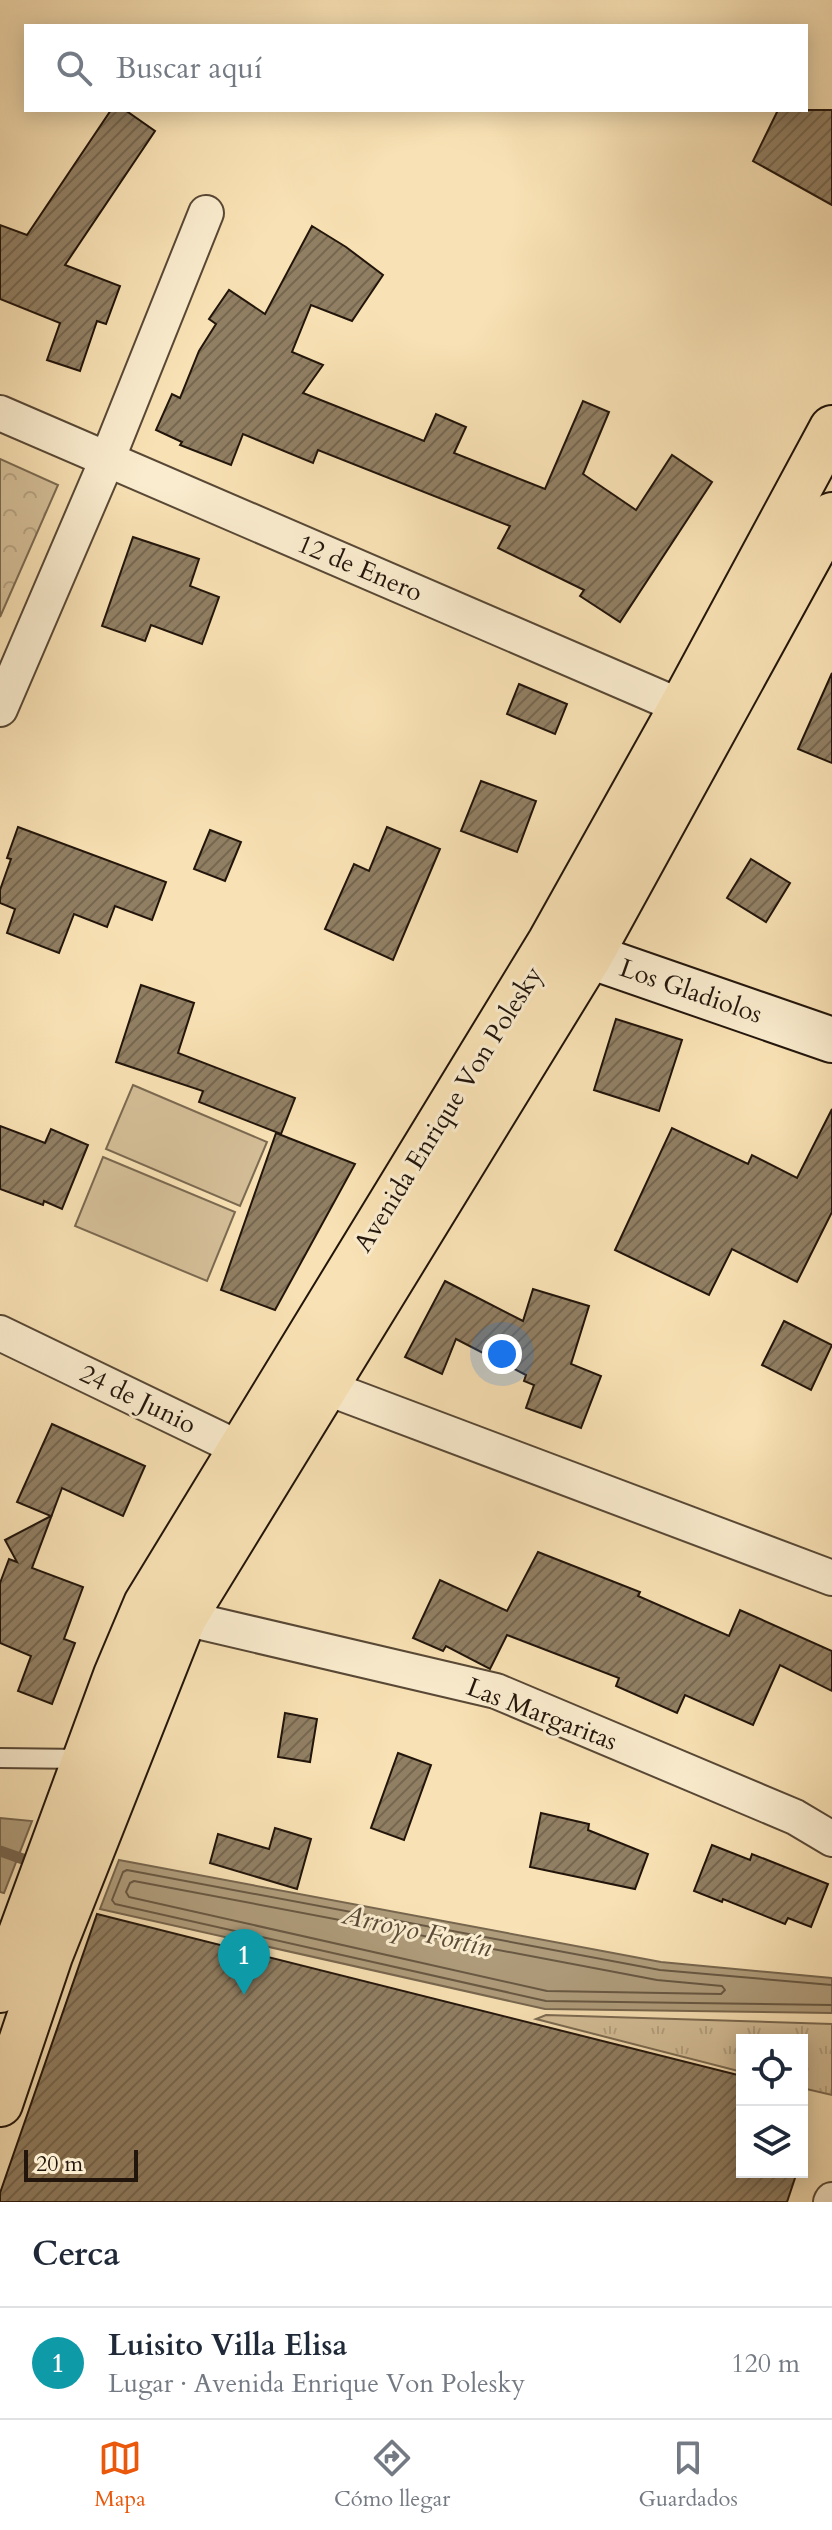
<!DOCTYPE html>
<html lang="es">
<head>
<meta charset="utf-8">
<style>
  :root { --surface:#fff; --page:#f2f2f3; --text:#1f2937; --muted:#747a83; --line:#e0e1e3; --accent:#ea580c }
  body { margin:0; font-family:Cardo,serif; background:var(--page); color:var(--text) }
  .controls { position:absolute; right:24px; bottom:24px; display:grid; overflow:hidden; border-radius:0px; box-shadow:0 4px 20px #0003 }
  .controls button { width:72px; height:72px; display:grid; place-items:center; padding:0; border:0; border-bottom:2px solid var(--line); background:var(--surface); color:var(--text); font:40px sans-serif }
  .scale { position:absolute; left:24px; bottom:20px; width:114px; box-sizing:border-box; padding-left:8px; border:4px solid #22150b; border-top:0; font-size:22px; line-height:28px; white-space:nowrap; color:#22150b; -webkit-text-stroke:6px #faecce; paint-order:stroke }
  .you { position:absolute; left:502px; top:1354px; width:28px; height:28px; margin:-20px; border:6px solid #fff; border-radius:50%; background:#1a73e8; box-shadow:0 0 0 12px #1a73e833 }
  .badge { display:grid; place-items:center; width:52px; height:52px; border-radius:50%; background:var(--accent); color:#fff; font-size:26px; font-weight:700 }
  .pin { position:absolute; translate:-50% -66px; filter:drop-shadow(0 2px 4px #0008) }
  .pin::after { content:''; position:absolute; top:42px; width:28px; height:24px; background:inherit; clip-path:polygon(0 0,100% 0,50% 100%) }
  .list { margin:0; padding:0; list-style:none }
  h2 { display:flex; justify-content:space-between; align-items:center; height:104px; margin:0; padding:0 32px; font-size:34px }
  h2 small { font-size:26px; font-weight:400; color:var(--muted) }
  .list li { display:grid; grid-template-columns:52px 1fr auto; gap:24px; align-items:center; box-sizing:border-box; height:112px; padding:0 32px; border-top:2px solid var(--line) }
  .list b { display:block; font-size:30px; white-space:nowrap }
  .list p { margin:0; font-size:26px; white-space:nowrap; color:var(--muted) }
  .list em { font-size:26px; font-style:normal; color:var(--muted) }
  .icon { flex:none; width:44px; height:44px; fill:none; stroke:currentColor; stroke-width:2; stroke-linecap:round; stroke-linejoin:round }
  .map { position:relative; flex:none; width:832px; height:2202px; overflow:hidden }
  .search { position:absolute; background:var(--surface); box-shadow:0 4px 20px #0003; left:24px; right:24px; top:24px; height:88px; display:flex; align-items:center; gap:20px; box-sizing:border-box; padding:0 28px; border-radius:0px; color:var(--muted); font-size:30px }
  .sheet { height:216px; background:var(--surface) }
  nav { display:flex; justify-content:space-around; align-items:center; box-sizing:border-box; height:112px; border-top:2px solid var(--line); background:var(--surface); font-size:22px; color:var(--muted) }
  nav a { display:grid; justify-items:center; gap:4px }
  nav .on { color:var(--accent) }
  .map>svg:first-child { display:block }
</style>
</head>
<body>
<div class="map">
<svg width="832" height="2202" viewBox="0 0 832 2202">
  <defs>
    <pattern id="grass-tufts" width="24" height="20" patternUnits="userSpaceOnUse" patternTransform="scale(2)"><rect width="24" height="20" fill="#d4be97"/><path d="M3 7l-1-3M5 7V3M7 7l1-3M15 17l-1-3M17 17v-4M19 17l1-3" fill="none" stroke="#b6a281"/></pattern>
    <pattern id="forest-crowns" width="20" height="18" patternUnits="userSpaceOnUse" patternTransform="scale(2)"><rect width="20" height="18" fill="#d4be97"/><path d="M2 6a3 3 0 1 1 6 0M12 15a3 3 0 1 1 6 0" fill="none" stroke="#b6a281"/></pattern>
    <pattern id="building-hatch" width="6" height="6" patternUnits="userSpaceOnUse" patternTransform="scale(2)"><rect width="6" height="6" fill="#917f63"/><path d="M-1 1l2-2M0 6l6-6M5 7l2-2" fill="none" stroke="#766750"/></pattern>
  </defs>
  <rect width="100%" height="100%" fill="#f8e1b4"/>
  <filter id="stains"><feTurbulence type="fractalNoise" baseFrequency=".0025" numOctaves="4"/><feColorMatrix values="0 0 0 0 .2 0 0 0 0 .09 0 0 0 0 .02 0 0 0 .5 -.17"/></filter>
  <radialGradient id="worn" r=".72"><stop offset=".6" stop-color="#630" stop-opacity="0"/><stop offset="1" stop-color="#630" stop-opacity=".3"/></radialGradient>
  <path fill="url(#grass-tufts)" stroke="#7b6a51" stroke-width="2" d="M546,2015L832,2024V2095L802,2088V2040H742V2072L536,2019Z"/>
  <path fill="url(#forest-crowns)" stroke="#7b6a51" stroke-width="2" d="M0,459L58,485L0,617Z"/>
  <g fill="#d4be97" stroke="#7b6a51" stroke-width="2">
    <path d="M133,1085L267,1142L240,1206L106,1149Z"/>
    <path d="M103,1157L235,1212L207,1281L75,1226Z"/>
  </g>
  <g fill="#af9c7b" stroke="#77664e" stroke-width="2">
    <path d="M0,1818L32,1821L4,1893L0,1892Z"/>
    <path d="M119,1860L661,1962L832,1978V2013L545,2009L100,1909Z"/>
  </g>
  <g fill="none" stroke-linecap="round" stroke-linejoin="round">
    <g stroke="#685843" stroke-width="2">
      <path d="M134,1881L657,1980L722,1986L725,1990L721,1994L547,1991L129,1897L126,1892L130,1883Z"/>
      <path d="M832,1985L660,1970L127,1870L123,1872L112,1900L115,1904L546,2001L832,2005"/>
    </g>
    <path stroke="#77664e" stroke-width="11" d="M0,1851L37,1864"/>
  </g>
  <g fill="url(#building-hatch)" stroke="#22150b" stroke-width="2">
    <path d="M111,110H125L155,131L65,265L120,286L106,324L97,321L80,371L47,360L60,323L0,299V225L27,235Z"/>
    <path d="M778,110H832V205L753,161Z"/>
    <path d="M312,226L346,247L383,275L352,321L311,305L292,352L323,365L303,393L424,441L436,414L466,427L454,453L545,489L583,401L609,412L583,474L636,510L672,455L712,482L620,622L580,596L584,590L498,548L510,526L318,450L313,463L243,434L231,465L180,445L182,442L156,430L172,394L180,398L199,351L216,324L209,319L229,290L265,314Z"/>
    <path d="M133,537L199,559L190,586L219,597L202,644L151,625L145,641L102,626Z"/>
    <path d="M832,673V763L798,749Z"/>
    <path d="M519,684L567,704L555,734L507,714Z"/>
    <path d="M481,781L536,801L517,852L461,831Z"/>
    <path d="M18,827L166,882L152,920L115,906L107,927L74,914L59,953L7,933L15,909L0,903V890L11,859L7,858Z"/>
    <path d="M387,827L440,849L393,960L325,929L354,864L369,871Z"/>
    <path d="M210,830L241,842L225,881L194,869Z"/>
    <path d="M751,859L790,883L766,922L727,898Z"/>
    <path d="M141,985L194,1003L178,1053L295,1098L281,1134L199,1102L203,1091L116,1062Z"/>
    <path d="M616,1019L682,1040L659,1111L594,1090Z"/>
    <path d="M832,1109V1212L797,1282L732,1249L709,1295L615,1250L672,1128L748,1164L752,1155L797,1178Z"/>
    <path d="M0,1126L45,1143L51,1129L88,1145L62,1209L44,1201L43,1205L0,1189Z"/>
    <path d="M276,1133L355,1164L275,1310L221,1290Z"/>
    <path d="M445,1281L523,1321L533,1289L589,1306L571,1364L601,1376L581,1428L526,1408L534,1385L524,1381L526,1375L456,1339L442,1374L405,1357Z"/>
    <path d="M784,1321L832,1345L811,1390L762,1365Z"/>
    <path d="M52,1424L145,1466L123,1516L62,1488L32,1568L83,1587L64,1639L75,1643L52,1704L18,1691L31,1656L0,1643V1583L9,1559L17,1562L5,1540L51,1516L17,1502Z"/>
    <path d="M538,1552L640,1592L638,1596L729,1636L740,1610L832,1651V1691L780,1665L753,1725L685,1695L677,1713L616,1686L619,1678L507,1635L490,1669L446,1646L443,1651L413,1638L440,1580L507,1611Z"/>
    <path d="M285,1713L317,1719L310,1762L278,1757Z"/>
    <path d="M398,1753L431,1765L404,1840L371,1828Z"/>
    <path d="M541,1813L589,1824L588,1830L648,1854L635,1889L530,1867Z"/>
    <path d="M275,1828L311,1839L297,1889L210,1863L218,1834L269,1849Z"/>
    <path d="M712,1845L750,1860L752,1854L828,1884L811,1927L788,1918L785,1924L723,1899L722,1902L694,1891Z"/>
    <path d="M97,1914L742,2076V2172H797L787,2202H0V2193Z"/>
  </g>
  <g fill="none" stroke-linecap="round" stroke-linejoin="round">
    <defs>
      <path id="lane" d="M0,1758L83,1759"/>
      <g id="street">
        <path d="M0,413L705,717"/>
        <path d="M0,709L107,460L206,213"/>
        <path d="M0,1333L261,1459"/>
        <path d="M325,1387L832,1578"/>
        <path d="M162,1610L184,1618L496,1691L795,1817L832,1839"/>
        <path d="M831,2202L832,2200"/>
      </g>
      <path id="secondary" d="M555,944L832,1040"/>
      <g id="primary">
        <path d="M0,1990L116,1675L146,1604L550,942L682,706L832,428"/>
        <path d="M0,2104L50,1956L184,1618L590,956L832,515"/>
      </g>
    </defs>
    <use href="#lane" stroke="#584835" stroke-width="22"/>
    <use href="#street" stroke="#584835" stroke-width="38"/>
    <use href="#secondary" stroke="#22150b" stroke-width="48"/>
    <use href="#primary" stroke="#22150b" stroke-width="48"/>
    <use href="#lane" stroke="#faecce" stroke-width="18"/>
    <use href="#street" stroke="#faecce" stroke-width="34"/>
    <use href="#secondary" stroke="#faecce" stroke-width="44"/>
    <use href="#primary" stroke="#f8e1b4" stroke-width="44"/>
  </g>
  <g text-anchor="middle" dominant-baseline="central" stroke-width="6" stroke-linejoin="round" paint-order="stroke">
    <g font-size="26" fill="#22150b" stroke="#faecce">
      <text transform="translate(360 568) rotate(23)">12 de Enero</text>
      <text transform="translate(691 991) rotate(19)">Los Gladiolos</text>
      <text transform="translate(448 1109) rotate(-58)">Avenida Enrique Von Polesky</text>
      <text transform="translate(138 1399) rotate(26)">24 de Junio</text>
      <text transform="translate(542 1714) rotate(21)">Las Margaritas</text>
    </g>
    <g font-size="28" font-style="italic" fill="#5a4b38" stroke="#faecce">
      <text transform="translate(417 1931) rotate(13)">Arroyo Fortín</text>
    </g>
  </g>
  <rect width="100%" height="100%" filter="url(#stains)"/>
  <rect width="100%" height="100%" fill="url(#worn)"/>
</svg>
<div class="controls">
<button><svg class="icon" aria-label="locate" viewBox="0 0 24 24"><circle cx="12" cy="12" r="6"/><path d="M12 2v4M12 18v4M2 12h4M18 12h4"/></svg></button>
<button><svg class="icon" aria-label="layers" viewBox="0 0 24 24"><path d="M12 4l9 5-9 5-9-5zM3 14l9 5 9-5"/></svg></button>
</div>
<div class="scale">20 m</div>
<div class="you"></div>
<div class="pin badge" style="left:244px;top:1995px;background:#0f9aa8">1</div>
<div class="search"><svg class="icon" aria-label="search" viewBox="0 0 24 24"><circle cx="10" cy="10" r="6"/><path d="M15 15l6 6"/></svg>Buscar aquí</div>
</div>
<section class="sheet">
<h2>Cerca<small></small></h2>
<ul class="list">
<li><span class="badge" style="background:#0f9aa8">1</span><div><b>Luisito Villa Elisa</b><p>Lugar · Avenida Enrique Von Polesky</p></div><em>120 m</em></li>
</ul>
</section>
<nav>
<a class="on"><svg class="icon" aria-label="map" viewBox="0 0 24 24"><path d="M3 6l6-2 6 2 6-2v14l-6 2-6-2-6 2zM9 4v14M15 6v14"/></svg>Mapa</a>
<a><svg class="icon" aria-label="directions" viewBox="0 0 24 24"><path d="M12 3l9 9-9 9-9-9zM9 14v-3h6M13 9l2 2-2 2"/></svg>Cómo llegar</a>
<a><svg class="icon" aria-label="saved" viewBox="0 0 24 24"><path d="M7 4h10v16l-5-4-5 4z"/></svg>Guardados</a>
</nav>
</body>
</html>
